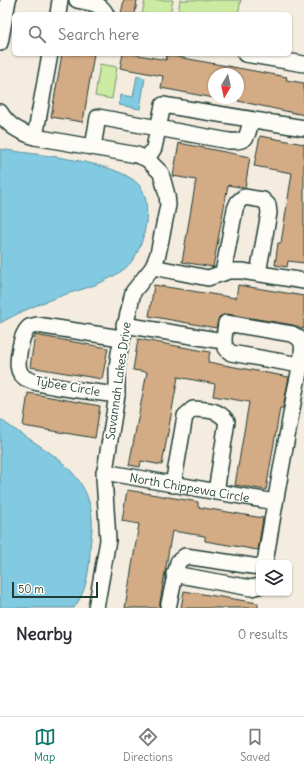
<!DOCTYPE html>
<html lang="en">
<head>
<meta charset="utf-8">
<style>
  :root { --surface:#fff; --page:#f7f7f7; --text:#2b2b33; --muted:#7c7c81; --line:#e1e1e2; --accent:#0f766e }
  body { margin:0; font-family:Delius,sans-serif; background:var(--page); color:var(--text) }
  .controls { position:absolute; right:12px; bottom:12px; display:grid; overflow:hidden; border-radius:6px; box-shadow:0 1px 3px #0004 }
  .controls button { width:36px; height:36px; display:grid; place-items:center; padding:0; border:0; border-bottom:1px solid var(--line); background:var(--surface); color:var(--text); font:20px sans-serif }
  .compass { position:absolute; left:208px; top:68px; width:36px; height:36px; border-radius:50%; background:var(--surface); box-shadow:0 1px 3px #0004; rotate:189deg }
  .scale { position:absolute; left:12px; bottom:10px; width:86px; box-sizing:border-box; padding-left:4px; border:2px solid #1f3d34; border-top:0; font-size:11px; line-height:14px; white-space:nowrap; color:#1f3d34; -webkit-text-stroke:3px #fdfcf7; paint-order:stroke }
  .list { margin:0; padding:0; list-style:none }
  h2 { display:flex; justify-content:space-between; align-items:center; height:52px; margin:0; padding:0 16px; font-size:17px }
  h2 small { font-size:13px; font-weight:400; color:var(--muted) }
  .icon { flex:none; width:22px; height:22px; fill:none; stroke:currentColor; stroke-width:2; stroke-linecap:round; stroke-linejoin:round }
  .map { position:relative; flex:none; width:304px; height:608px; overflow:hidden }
  .search { position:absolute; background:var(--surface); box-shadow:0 1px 3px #0004; left:12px; right:12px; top:12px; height:44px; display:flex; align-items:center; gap:10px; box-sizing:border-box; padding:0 14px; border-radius:6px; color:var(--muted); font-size:15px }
  .sheet { height:108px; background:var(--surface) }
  nav { display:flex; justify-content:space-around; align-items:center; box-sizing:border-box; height:56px; border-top:1px solid var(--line); background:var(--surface); font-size:11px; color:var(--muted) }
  nav a { display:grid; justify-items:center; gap:2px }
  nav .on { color:var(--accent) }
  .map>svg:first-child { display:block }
</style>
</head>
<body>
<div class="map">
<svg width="304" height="608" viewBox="0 0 304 608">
  <rect width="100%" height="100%" fill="#f5ece0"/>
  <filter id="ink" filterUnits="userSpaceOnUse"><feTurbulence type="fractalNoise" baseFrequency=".025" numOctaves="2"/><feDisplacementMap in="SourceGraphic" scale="8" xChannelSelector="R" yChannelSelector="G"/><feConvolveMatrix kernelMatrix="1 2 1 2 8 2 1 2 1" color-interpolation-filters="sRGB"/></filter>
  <g filter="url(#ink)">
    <g fill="#cbeaa2" stroke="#75946b">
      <path d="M145,0H173L170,14H142Z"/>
      <path d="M180,0H241L238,14H178Z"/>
      <path d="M100,64L117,67L112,99L95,96Z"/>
    </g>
    <g fill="#81cae2" stroke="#5a929c">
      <path d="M137,76L145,78L140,109L119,105L121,95L133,97Z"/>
      <path d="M0,149C34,155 117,160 139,185C148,195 147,211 146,223C143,242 137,261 120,272C100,286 77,290 55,298C36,305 18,313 0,323Z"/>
      <path d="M0,419C36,447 87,464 92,517C93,527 91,537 90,547C90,568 87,591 74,608H0Z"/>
    </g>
    <g fill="#d3ab85" stroke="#1f3d34">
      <path d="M124,0H137L135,14H121Z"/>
      <path d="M62,54H94L83,122L51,117Z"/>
      <path d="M123,54H133L166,60L167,55L287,77L286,80L304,83V115L238,101V74H214V98L161,88L163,76L120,68Z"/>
      <path d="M260,136L304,144V263L288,261L287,267L275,265L278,243H281L292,173L254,166Z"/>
      <path d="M179,143L250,157L245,188L228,185L213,267L182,262L196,180L173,176Z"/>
      <path d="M154,285L236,298L238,285L304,296V329L293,325L227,314L219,317L216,328L149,316Z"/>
      <path d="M35,335L108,348L102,379L30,367Z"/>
      <path d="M138,339L210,352L208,362L289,377L283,408H280L266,490L235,485L249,402L213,396L215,384L178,377L162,465L141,461L140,467L129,465L147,372L133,370Z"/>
      <path d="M28,393L100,406L95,438L23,426Z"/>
      <path d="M127,490L198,502V507L263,518L258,550L205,541V536L172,531L159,608H125L139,524L122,521Z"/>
      <path d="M184,591L258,603V608H181Z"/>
    </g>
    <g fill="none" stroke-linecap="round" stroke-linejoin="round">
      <defs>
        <g id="minor">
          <path d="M77,0C89,3 100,2 106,14"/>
          <path d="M58,14L60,0"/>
          <path d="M0,43L8,0"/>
          <path d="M245,54L304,64"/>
          <path d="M0,112C8,126 20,132 35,137L137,155L147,159L161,173L167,195L168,205L158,254L153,267L133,292L119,353L117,368V395L104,477L108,540L96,608"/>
          <path d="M35,137L50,54"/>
          <path d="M93,147L98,117L229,141C248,142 247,137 251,120"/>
          <path d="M147,159L154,148L163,105L304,128"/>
          <path d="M153,267L208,278L229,271H242L304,281"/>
          <path d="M223,273L235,209L238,202L244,197L263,200L268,205L269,213L258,273"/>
          <path d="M124,325L223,341"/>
          <path d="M117,395C97,392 40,387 25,378C16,372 18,361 19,353C21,343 22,334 29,327L37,325L121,338"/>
          <path id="s1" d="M104,472L275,502"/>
          <path d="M173,485L185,416L193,409C208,410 217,409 227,421L216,492"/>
          <path d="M265,563C274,506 285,449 295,392C297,381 304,354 302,344C301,338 296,336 292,334L226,323C225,334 220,346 231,353L300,365"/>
          <path d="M174,574L251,588L259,586"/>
          <path d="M168,608L178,562L185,556L259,567"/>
        </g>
      </defs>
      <use href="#minor" stroke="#1f3d34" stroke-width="18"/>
      <use href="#minor" stroke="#fdfcf7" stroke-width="15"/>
    </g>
  </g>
  <g text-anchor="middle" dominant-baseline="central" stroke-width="4" stroke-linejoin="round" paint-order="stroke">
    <g font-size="12" fill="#1f3d34" stroke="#fdfcf7">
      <text transform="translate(118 381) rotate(-82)">Savannah Lakes Drive</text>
      <text transform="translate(68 386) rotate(10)">Tybee Circle</text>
      <text stroke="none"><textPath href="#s1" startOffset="87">North Chippewa Circle</textPath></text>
    </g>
  </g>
</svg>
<div class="controls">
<button><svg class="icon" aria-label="layers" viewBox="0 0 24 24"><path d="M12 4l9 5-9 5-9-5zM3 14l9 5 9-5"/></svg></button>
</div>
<svg class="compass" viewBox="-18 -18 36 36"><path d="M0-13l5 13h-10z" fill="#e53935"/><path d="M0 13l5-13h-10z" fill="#7c7c81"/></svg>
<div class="scale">50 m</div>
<div class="search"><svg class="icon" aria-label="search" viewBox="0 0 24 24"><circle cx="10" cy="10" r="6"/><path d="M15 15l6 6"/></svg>Search here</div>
</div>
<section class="sheet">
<h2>Nearby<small>0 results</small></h2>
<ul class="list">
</ul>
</section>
<nav>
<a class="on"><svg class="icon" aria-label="map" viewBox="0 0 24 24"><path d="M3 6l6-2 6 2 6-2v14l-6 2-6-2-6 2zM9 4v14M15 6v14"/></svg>Map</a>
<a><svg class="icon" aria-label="directions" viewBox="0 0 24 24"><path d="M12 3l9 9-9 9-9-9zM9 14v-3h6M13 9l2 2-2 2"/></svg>Directions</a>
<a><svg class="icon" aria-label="saved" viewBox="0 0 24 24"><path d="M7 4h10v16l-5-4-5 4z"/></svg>Saved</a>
</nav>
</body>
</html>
